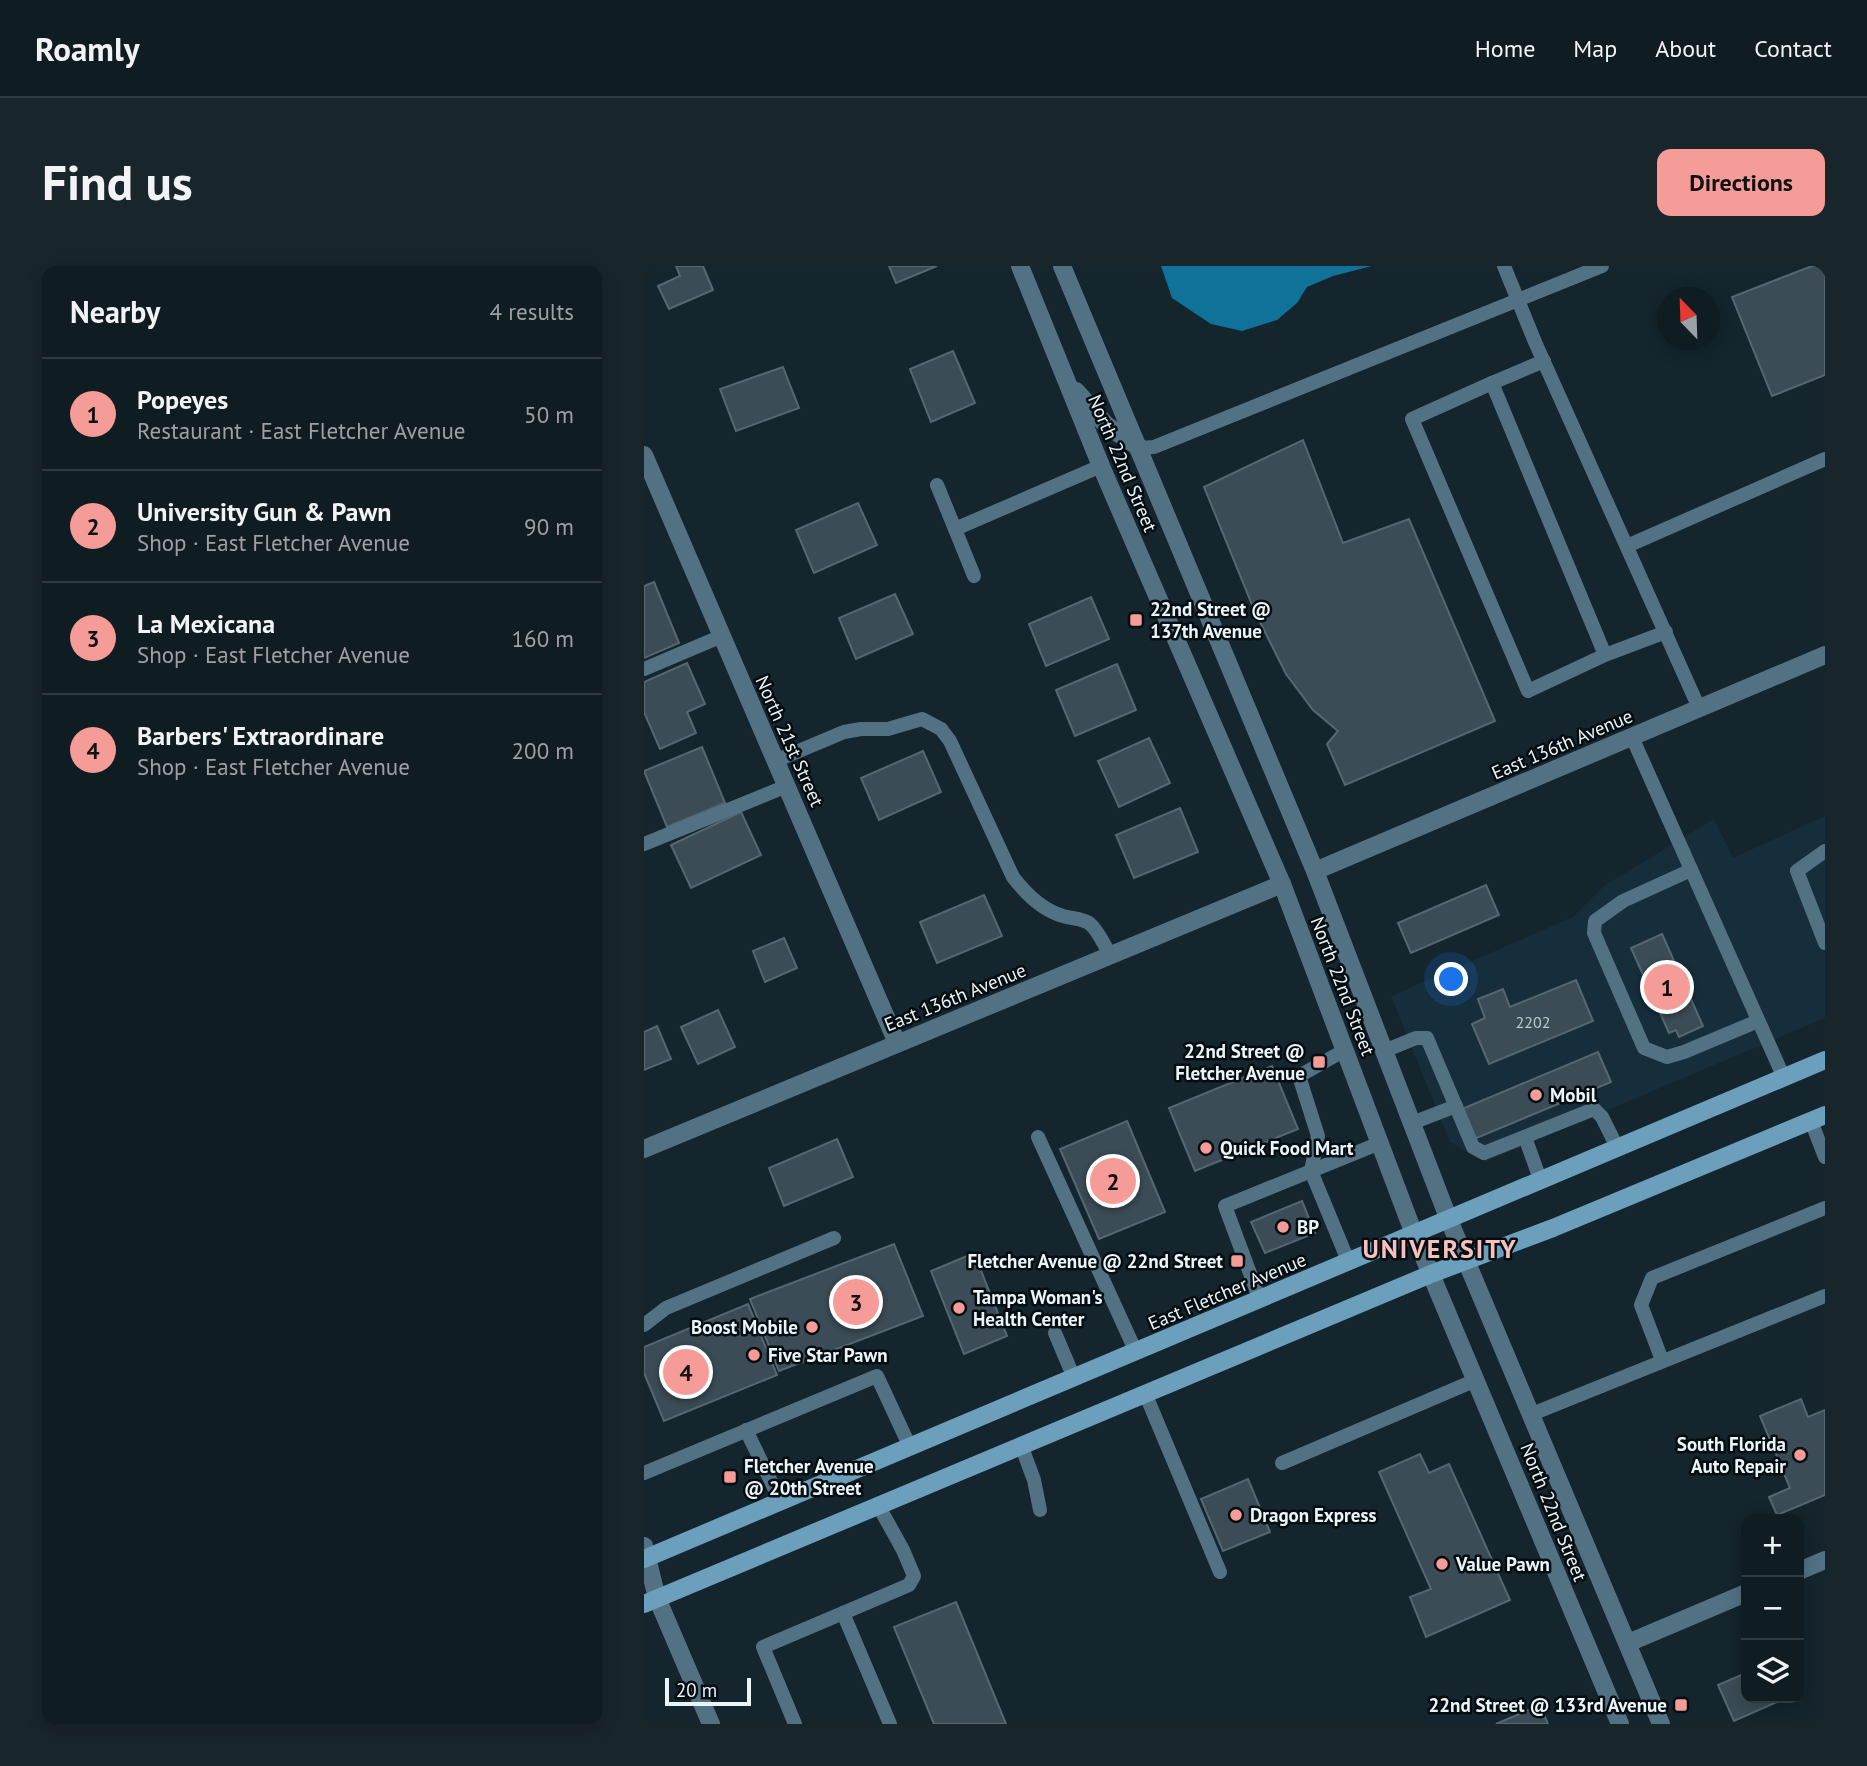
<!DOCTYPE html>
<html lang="en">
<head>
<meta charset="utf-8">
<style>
  :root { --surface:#0f1c22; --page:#18252a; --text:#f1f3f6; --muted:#9ba1a5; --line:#2f3a40; --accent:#f59b98 }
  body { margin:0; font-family:"PT Sans",sans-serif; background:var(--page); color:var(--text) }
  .controls { position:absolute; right:21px; bottom:21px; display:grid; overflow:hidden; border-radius:14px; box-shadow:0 4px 18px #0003 }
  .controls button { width:63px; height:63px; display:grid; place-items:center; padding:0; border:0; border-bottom:2px solid var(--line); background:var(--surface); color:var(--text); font:35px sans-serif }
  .compass { position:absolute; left:1013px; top:21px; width:63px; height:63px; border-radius:50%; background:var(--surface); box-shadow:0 4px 18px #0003; rotate:337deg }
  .scale { position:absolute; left:21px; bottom:18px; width:86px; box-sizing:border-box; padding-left:7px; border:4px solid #eaf5fa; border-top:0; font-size:19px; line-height:24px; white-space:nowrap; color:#eaf5fa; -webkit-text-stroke:5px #060d11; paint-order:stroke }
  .you { position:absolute; left:808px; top:714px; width:24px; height:24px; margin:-18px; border:5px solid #fff; border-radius:50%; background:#1a73e8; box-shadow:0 0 0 10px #1a73e833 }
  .badge { display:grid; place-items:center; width:46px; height:46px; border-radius:50%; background:var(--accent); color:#111; font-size:23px; font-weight:700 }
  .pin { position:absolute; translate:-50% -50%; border:4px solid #fff; box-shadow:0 2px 7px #0006 }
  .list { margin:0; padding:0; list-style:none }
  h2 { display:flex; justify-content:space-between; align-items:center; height:91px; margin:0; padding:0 28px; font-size:30px }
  h2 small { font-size:23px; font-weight:400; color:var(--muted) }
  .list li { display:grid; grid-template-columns:46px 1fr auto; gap:21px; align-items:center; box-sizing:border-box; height:112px; padding:0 28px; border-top:2px solid var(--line) }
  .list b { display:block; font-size:26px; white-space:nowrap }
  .list p { margin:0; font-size:23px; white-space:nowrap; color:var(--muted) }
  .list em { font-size:23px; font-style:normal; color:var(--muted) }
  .icon { flex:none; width:38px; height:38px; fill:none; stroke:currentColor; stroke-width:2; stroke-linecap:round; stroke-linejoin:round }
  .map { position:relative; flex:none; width:1181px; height:1458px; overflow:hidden; border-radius:14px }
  header { display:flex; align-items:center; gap:42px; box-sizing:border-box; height:98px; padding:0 35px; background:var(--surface); border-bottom:2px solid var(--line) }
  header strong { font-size:33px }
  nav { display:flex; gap:38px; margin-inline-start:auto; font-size:24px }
  .intro { display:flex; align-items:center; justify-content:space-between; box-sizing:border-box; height:168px; padding:0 42px }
  h1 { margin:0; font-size:49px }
  .button { padding:18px 32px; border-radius:14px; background:var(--accent); color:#111; font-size:24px; font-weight:700 }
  main { display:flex; gap:42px; padding:0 42px }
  aside { flex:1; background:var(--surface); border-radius:14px; box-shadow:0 4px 18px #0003 }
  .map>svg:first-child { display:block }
</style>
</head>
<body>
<header>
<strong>Roamly</strong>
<nav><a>Home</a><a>Map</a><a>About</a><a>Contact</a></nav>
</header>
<div class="intro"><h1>Find us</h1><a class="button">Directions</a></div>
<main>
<aside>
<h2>Nearby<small>4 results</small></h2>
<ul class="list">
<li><span class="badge">1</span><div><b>Popeyes</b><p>Restaurant · East Fletcher Avenue</p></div><em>50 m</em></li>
<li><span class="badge">2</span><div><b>University Gun &amp; Pawn</b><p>Shop · East Fletcher Avenue</p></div><em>90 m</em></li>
<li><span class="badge">3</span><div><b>La Mexicana</b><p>Shop · East Fletcher Avenue</p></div><em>160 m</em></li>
<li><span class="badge">4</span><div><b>Barbers' Extraordinare</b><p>Shop · East Fletcher Avenue</p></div><em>200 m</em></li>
</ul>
</aside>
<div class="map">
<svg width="1181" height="1458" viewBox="0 0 1181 1458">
  <rect width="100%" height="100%" fill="#14252e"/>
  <path fill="#162e3b" d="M1181,550V752L841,896L806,876L747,730L929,651L960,620L1070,553L1089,592Z"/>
  <path fill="#107298" d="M517,0H728L689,10L663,21L653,37L633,54L598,65L567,58L528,32Z"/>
  <g fill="#3b4c56" stroke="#556771" stroke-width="2">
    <path d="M32,0H59L69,24L25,43L14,20L36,10Z"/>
    <path d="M245,0H293L252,17Z"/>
    <path d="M1168,0H1181V109L1128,130L1088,31Z"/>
    <path d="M309,85L331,137L287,156L266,103Z"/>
    <path d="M139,101L155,142L92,165L76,123Z"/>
    <path d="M659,174L699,277L765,253L851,455L701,519L683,478L694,465L669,444L642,408L611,346L560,221Z"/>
    <path d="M214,237L233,279L170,307L152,264Z"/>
    <path d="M10,316L35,377L0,392V320Z"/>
    <path d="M251,328L269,368L212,393L195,352Z"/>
    <path d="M447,331L465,373L402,400L385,358Z"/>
    <path d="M43,397L61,438L43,446L52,467L16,483L0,446V416Z"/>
    <path d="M473,398L492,444L431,470L412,424Z"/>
    <path d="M505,472L526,517L475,541L454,495Z"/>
    <path d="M58,481L81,537L23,561L0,505Z"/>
    <path d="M279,485L297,526L235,554L217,512Z"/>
    <path d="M536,542L554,586L490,612L472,569Z"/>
    <path d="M97,546L117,589L47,622L27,579Z"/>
    <path d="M842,619L855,649L767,687L754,657Z"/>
    <path d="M340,629L358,670L293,697L276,656Z"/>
    <path d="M1018,668L1059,760L1035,771L1032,764L1025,767L987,682Z"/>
    <path d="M140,672L153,702L121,716L109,685Z"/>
    <path d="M932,714L949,755L845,798L828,758L841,752L834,733L859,723L866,741Z"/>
    <path d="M74,744L91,781L54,798L37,761Z"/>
    <path d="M13,760L27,793L0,804V766Z"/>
    <path d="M954,786L967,816L830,873L818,843Z"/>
    <path d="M628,800L654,863L551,905L525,842Z"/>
    <path d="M483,855L521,946L455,973L416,883Z"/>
    <path d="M193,873L209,911L140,940L125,902Z"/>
    <path d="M658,935L671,967L621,987L607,956Z"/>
    <path d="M250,978L279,1050L135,1105L106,1033Z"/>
    <path d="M330,987L363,1070L320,1088L287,1005Z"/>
    <path d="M104,1038L133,1109L20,1155L0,1107V1081Z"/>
    <path d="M1157,1133L1164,1151L1181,1144V1229L1133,1249L1125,1231L1146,1222L1116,1150Z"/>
    <path d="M776,1188L785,1207L805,1198L866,1334L782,1371L766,1331L787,1323L735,1206Z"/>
    <path d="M604,1213L626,1266L579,1285L557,1233Z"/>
    <path d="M312,1336L362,1458H290L250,1361Z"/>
    <path d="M1102,1407V1432H1142L1090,1455L1074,1419Z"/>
    <path d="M896,1439L904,1458H852Z"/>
  </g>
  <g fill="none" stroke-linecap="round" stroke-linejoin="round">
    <g stroke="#527283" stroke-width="14">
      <path d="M860,0L891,76L1055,442"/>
      <path d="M848,117L900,95"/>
      <path d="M496,182L510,181L958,0"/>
      <path d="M293,219L311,263L457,200"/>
      <path d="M311,263L330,310"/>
      <path d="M983,280L1181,193"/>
      <path d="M961,389L848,117L768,153L884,425L961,389L1022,366"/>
      <path d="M0,403L78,370"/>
      <path d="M988,471L1140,812"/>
      <path d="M131,495L200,466L217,463H244L278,453L297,463L306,475L369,611C382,628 398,644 419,650C429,653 437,652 445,657C455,665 460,679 466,689"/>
      <path d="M0,578L143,520"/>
      <path d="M1181,585L1153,605L1181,677"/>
      <path d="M1047,604L979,635L951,655L950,667L1000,782L1023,791L1040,786L1114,755"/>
      <path d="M701,784L655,810L674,870L667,905L705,997"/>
      <path d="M740,785L772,772H783L829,881L840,887L950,843L958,851L974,883"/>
      <path d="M1167,855L1181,891"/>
      <path d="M768,857L812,840"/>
      <path d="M394,871L492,1086"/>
      <path d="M881,871L897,916"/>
      <path d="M616,1034L581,940L736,877"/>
      <path d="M0,1059L22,1042L190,972"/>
      <path d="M411,1067L430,1112"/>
      <path d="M1018,1094L997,1039L1008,1012L1181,942"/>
      <path d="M501,1127L576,1306"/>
      <path d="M888,1148L1181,1030"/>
      <path d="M102,1164L137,1236"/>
      <path d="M377,1179L390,1214L396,1244"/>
      <path d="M638,1197L832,1114"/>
      <path d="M0,1207L233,1110L266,1181"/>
      <path d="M199,1347L246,1458"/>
      <path d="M151,1458L119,1381L265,1319L270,1310L259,1284L234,1239"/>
    </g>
    <g stroke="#527283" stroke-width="18">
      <path d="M0,189L253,777"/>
      <path d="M671,605L1181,389"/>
      <path d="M0,883L638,618"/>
      <path d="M0,1280L13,1332L67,1458"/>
      <path d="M1155,1305L1181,1294"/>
      <path d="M984,1377L1102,1327"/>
    </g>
    <g stroke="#527283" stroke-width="18">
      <path d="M376,0L457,200L638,618L770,968L976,1458"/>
      <path d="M418,0L671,605L805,954L1017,1458"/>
      <path d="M432,125L462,159L496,182"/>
    </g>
    <g stroke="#6b9fbb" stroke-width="18">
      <path d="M0,1293L1181,794"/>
      <path d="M0,1338L787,1008L909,962L1181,849"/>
    </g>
  </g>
  <g fill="#f59b98" stroke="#060d11" stroke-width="2.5">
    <rect x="485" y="347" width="14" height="14" rx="3.5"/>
    <rect x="668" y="789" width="14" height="14" rx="3.5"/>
    <circle cx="892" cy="829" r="7"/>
    <circle cx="562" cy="882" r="7"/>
    <circle cx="639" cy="961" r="7"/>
    <rect x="586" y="988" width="14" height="14" rx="3.5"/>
    <circle cx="315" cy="1042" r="7"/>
    <circle cx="168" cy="1061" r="7"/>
    <circle cx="110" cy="1089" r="7"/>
    <circle cx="1156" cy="1189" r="7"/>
    <rect x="79" y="1204" width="14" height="14" rx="3.5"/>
    <circle cx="592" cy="1249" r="7"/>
    <circle cx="798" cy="1298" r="7"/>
    <rect x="1030" y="1432" width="14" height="14" rx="3.5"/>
  </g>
  <g text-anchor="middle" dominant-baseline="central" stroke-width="5" stroke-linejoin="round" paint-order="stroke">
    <g font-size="16" fill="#becbd1">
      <text x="889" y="756">2202</text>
    </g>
    <g font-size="19" fill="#eaf5fa" stroke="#060d11">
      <text transform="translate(479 197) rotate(67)">North 22nd Street</text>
      <text transform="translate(146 475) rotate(66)">North 21st Street</text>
      <text transform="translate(918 478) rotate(-23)">East 136th Avenue</text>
      <text transform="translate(699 720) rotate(69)">North 22nd Street</text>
      <text transform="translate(311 731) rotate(-22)">East 136th Avenue</text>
      <text transform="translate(583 1025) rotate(-23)">East Fletcher Avenue</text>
      <text transform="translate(910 1246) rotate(68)">North 22nd Street</text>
    </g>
    <g font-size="19" font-weight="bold" fill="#eaf5fa" stroke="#060d11" text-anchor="start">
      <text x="506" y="343">22nd Street @<tspan x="506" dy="22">137th Avenue</tspan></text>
      <text x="661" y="785" text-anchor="end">22nd Street @<tspan x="661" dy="22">Fletcher Avenue</tspan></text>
      <text x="906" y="829">Mobil</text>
      <text x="576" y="882">Quick Food Mart</text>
      <text x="653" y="961">BP</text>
      <text x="579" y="995" text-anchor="end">Fletcher Avenue @ 22nd Street</text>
      <text x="329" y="1031">Tampa Woman's<tspan x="329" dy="22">Health Center</tspan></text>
      <text x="154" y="1061" text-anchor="end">Boost Mobile</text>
      <text x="124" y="1089">Five Star Pawn</text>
      <text x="1142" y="1178" text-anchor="end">South Florida<tspan x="1142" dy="22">Auto Repair</tspan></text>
      <text x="100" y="1200">Fletcher Avenue<tspan x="100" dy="22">@ 20th Street</tspan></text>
      <text x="606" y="1249">Dragon Express</text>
      <text x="812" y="1298">Value Pawn</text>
      <text x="1023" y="1439" text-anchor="end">22nd Street @ 133rd Avenue</text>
    </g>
    <g font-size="26" font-weight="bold" letter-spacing="2" fill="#f5c1be" stroke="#060d11">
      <text x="796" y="982">UNIVERSITY</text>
    </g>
  </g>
</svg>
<div class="controls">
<button>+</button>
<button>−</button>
<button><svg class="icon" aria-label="layers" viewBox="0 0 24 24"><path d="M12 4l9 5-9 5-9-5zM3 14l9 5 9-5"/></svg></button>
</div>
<svg class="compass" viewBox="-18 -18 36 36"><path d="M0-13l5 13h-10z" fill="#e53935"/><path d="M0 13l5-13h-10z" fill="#9ba1a5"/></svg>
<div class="scale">20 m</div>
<div class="you"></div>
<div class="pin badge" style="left:1023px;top:721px">1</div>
<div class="pin badge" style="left:469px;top:915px">2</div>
<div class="pin badge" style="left:212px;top:1036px">3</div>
<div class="pin badge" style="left:42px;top:1106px">4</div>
</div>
</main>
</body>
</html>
